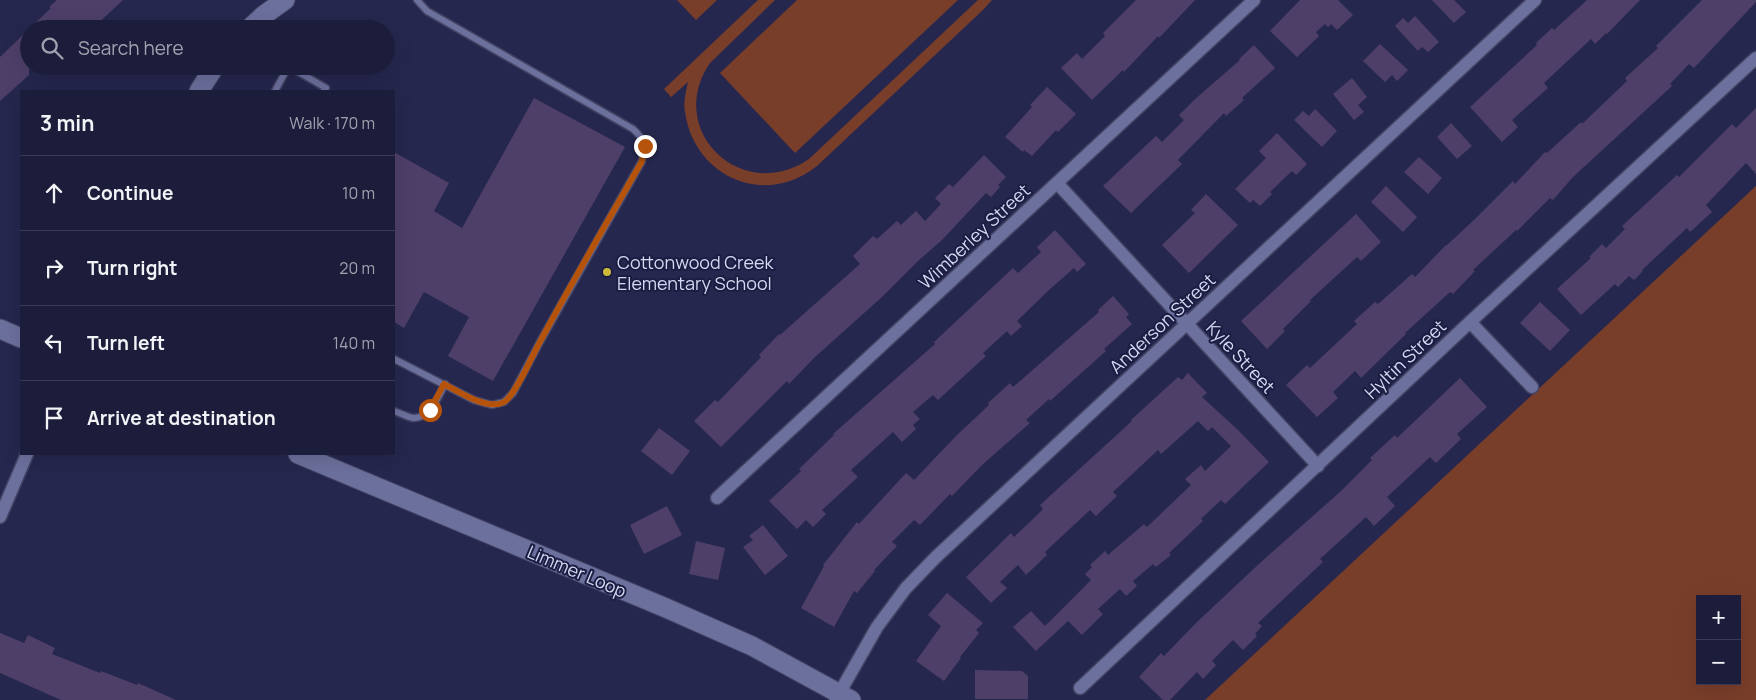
<!DOCTYPE html>
<html lang="en">
<head>
<meta charset="utf-8">
<style>
  :root { --surface:#1c1d3a; --page:#292a45; --text:#f1f3f6; --muted:#a0a2af; --line:#3a3b54 }
  body { margin:0; font-family:Manrope,sans-serif; background:var(--page); color:var(--text) }
  .controls { position:absolute; right:15px; bottom:15px; display:grid; overflow:hidden; border-radius:0px; box-shadow:0 5px 20px #0002 }
  .controls button { width:45px; height:45px; display:grid; place-items:center; padding:0; border:0; border-bottom:1px solid var(--line); background:var(--surface); color:var(--text); font:25px sans-serif }
  .stop { position:absolute; width:15px; height:15px; margin:-11px; border:4px solid #b45309; border-radius:50%; background:#fff }
  .stop.end { background:#b45309; border-color:#fff; box-shadow:0 1px 5px #0008 }
  .list { margin:0; padding:0; list-style:none }
  h2 { display:flex; justify-content:space-between; align-items:center; height:65px; margin:0; padding:0 20px; font-size:21px }
  h2 small { font-size:16px; font-weight:400; color:var(--muted) }
  .list li { display:grid; grid-template-columns:32px 1fr auto; gap:15px; align-items:center; box-sizing:border-box; height:75px; padding:0 20px; border-top:1px solid var(--line) }
  .list b { display:block; font-size:19px; white-space:nowrap }
  .list em { font-size:16px; font-style:normal; color:var(--muted) }
  .icon { flex:none; width:28px; height:28px; fill:none; stroke:currentColor; stroke-width:2; stroke-linecap:round; stroke-linejoin:round }
  .map { position:relative; flex:none; width:1756px; height:700px; overflow:hidden }
  .search { position:absolute; background:var(--surface); box-shadow:0 5px 20px #0002; left:20px; top:20px; width:375px; height:55px; display:flex; align-items:center; gap:12px; box-sizing:border-box; padding:0 18px; border-radius:28px; color:var(--muted); font-size:19px }
  .panel { position:absolute; background:var(--surface); box-shadow:0 5px 20px #0002; left:20px; top:90px; width:375px; height:365px; border-radius:0px }
  .map>svg:first-child { display:block }
</style>
</head>
<body>
<div class="map">
<svg width="1756" height="700" viewBox="0 0 1756 700">
  <rect width="100%" height="100%" fill="#26274e"/>
  <g fill="#793e2a" fill-rule="evenodd">
    <path d="M677,0H717L696,20Z"/>
    <path d="M758,0H775L710,63C664,130 742,205 809,159L978,0H992L984,9L817,166C765,208 694,177 685,112C683,102 686,92 688,82L671,97L664,89Z"/>
    <path d="M797,0H958L795,153L720,73Z"/>
    <path d="M1756,186V700H1205ZM1700,599H1737V681H1700Z"/>
  </g>
  <g fill="#4e3f69">
    <path d="M57,0H123L92,29H29L51,8L49,7Z"/>
    <path d="M1136,0H1195L1159,38L1158,36L1124,72L1123,70L1092,100L1061,68L1077,53L1082,59L1105,36L1103,33Z"/>
    <path d="M1300,0H1338L1353,15L1337,30L1331,24L1328,27L1325,24L1316,32L1319,36L1297,57L1270,31Z"/>
    <path d="M1432,0H1454L1466,12L1454,23Z"/>
    <path d="M1587,0H1640L1607,34L1606,33L1595,44L1591,39L1544,83L1548,88L1512,120L1518,127L1502,142L1470,107L1537,45L1536,43L1552,28L1554,30Z"/>
    <path d="M1702,0H1756V2L1694,68L1689,64L1670,84L1672,86L1573,177L1553,200L1550,198L1517,231L1516,230L1473,270L1475,271L1453,294L1450,292L1405,333L1406,334L1361,378L1355,371L1333,392L1338,398L1317,417L1286,385L1307,365L1310,368L1357,324L1354,321L1375,302L1378,304L1412,274L1415,277L1446,245H1447L1474,220L1513,181L1515,184L1545,152L1547,153L1581,122L1582,124L1627,81L1625,78L1658,48L1656,46Z"/>
    <path d="M1415,16L1439,42L1428,52L1422,47L1418,51L1395,26L1403,18L1408,23Z"/>
    <path d="M29,29V75L0,101V57Z"/>
    <path d="M1380,44L1408,70L1397,81L1392,75L1385,82L1363,61Z"/>
    <path d="M1254,45L1275,68L1244,96L1242,98L1244,100L1226,116L1224,113L1178,160L1182,164L1131,213L1103,186L1156,136L1162,142L1184,120L1179,115L1194,100L1240,60L1239,59Z"/>
    <path d="M1352,78L1367,97L1358,105L1364,112L1354,120L1333,94Z"/>
    <path d="M1047,87L1076,114L1058,132L1056,130L1032,156L1024,150L1023,152L1005,137L1032,107L1030,105Z"/>
    <path d="M534,98L625,147L493,381L448,356L469,317L424,292L404,328L394,322V152L449,183L434,211L462,228Z"/>
    <path d="M1756,108V174L1746,163L1706,205L1712,212L1690,232L1687,228L1642,270L1643,271L1634,280L1629,276L1618,287L1615,284L1581,315L1557,289L1591,258L1589,257L1602,244L1606,248L1625,229L1622,226L1677,175L1679,177L1732,124L1736,128Z"/>
    <path d="M1315,109L1337,131L1322,147L1294,120L1303,111L1309,116Z"/>
    <path d="M1451,123L1472,146L1457,159L1437,137Z"/>
    <path d="M1277,133L1307,164L1296,175L1292,171L1270,192L1272,194L1260,206L1253,200L1250,203L1235,189L1266,158L1259,151Z"/>
    <path d="M984,155L1006,177L998,185L1000,187L991,197L986,193L942,240L918,261L882,297L815,357L789,384L787,381L721,447L694,421L715,400L718,402L761,357L759,355L779,334L780,335L860,264L853,256L873,236L877,239L897,221L901,225L916,211L925,221L941,204L935,198L949,184L953,187Z"/>
    <path d="M1419,157L1442,178L1428,194L1404,172Z"/>
    <path d="M1386,186L1417,217L1403,232L1371,202Z"/>
    <path d="M1206,194L1238,225L1189,273L1162,245L1195,213L1191,210Z"/>
    <path d="M1356,214L1381,242L1361,261L1357,257L1310,300L1311,301L1283,329L1285,331L1267,349L1241,321Z"/>
    <path d="M1055,230L1086,264L1077,272L1074,268L1050,289L1017,321L1022,326L1011,336L1007,331L983,353L986,356L938,400L933,395L913,412L920,419L913,425L916,429L902,442L893,432L851,470L858,477L822,510L826,514L813,527L806,520L797,529L769,501L801,471L799,469L834,435L833,434L935,344L934,342L1013,268L1018,273L1041,252L1037,247Z"/>
    <path d="M1113,296L1129,314L1126,317L1132,324L1104,349L1106,351L1050,401L1049,399L1026,420L1030,423L983,464L952,496L950,494L920,525L914,520L892,542L897,546L874,570L875,571L857,593L854,591L834,627L801,608L824,566L823,565L857,522L859,524L906,473L914,480L956,436L989,405L988,403L1010,383L1013,387L1099,312L1098,310Z"/>
    <path d="M1540,302L1570,330L1550,351L1520,323Z"/>
    <path d="M1188,373L1207,393L1202,397L1238,430L1269,462L1225,504L1221,500L1201,519L1203,521L1169,553L1171,555L1156,567L1153,564L1133,581L1137,586L1126,596L1120,589L1098,609L1103,614L1082,635L1068,621L1036,651L1013,627L1031,611L1045,626L1091,580L1085,574L1092,567L1090,565L1105,551L1108,555L1144,524L1147,527L1191,485L1185,479L1201,465L1205,471L1231,446L1212,427L1208,431L1198,421L1161,454L1158,450L1113,492L1117,496L1096,516L1090,510L1045,552L1047,555L1026,575L1018,565L1000,582L1007,588L991,603L966,577L1011,533L1014,537L1034,518L1043,509L1040,505L1132,421L1131,420L1178,377L1182,380Z"/>
    <path d="M1460,378L1487,407L1457,434L1461,439L1436,463L1430,457L1387,497L1395,506L1374,526L1366,517L1320,559L1323,562L1258,623L1262,626L1255,634L1257,636L1243,650L1233,640L1212,661L1216,665L1203,679L1197,672L1170,700H1163L1139,677L1161,653L1164,656L1197,622L1261,562L1341,491L1372,460L1370,458L1395,435L1397,438Z"/>
    <path d="M659,428L690,451L672,475L641,451Z"/>
    <path d="M667,506L682,535L644,554L630,525Z"/>
    <path d="M763,525L788,556L765,575L743,547L753,540L749,536Z"/>
    <path d="M696,541L725,548L718,580L689,574Z"/>
    <path d="M947,593L983,623L976,630L979,633L960,657L961,658L944,681L916,661L941,626L928,615Z"/>
    <path d="M0,633L24,643L28,635L55,648L52,654L100,673L101,671L137,685L138,683L176,700H61L0,673Z"/>
    <path d="M975,670L1022,671L1028,676V699H975Z"/>
  </g>
  <g fill="none" stroke-linecap="round" stroke-linejoin="round">
    <defs>
      <g id="lane">
        <path d="M266,18L271,29"/>
        <path d="M288,66L326,88L324,91"/>
        <path d="M275,91L288,67"/>
        <path d="M394,359L474,400L492,405L504,402L513,393L541,340L642,161C645,144 646,141 633,129L427,11L417,0"/>
        <path d="M394,411C400,413 407,417 413,418C430,419 438,397 445,384"/>
      </g>
      <g id="street">
        <path d="M1057,183L1318,466"/>
        <path d="M1470,322L1532,387"/>
        <path d="M717,498L1254,0"/>
        <path d="M0,517L27,454"/>
        <path d="M1080,688L1470,322L1756,58"/>
        <path d="M836,699L877,627L906,588L936,557L1535,0"/>
      </g>
      <g id="secondary">
        <path d="M249,29L264,15L285,0"/>
        <path d="M199,91L215,66"/>
        <path d="M0,329L21,338"/>
        <path d="M298,454L666,608L752,646L851,700"/>
      </g>
    </defs>
    <use href="#lane" stroke="#434364" stroke-width="9"/>
    <use href="#street" stroke="#434364" stroke-width="15"/>
    <use href="#secondary" stroke="#434364" stroke-width="21"/>
    <use href="#lane" stroke="#6c709d" stroke-width="6"/>
    <use href="#street" stroke="#6c709d" stroke-width="12"/>
    <use href="#secondary" stroke="#6c709d" stroke-width="19"/>
  </g>
  <g fill="none" stroke-linecap="round" stroke-linejoin="round">
    <path stroke="#b45309" stroke-width="6" d="M430,410L444,384C459,392 488,411 504,402C516,395 533,353 541,340C573,280 608,221 642,161L645,146"/>
  </g>
  <circle fill="#ceb938" stroke="#1c1d43" stroke-width="2" cx="607" cy="272" r="5"/>
  <g text-anchor="middle" dominant-baseline="central" stroke-width="4" stroke-linejoin="round" paint-order="stroke">
    <g font-size="18" fill="#d4d8f1" stroke="#1c1d43">
      <text transform="translate(974 236) rotate(-43)">Wimberley Street</text>
      <text transform="translate(1162 323) rotate(-43)">Anderson Street</text>
      <text transform="translate(1241 357) rotate(47)">Kyle Street</text>
      <text transform="translate(1405 359) rotate(-44)">Hyltin Street</text>
      <text transform="translate(577 571) rotate(23)">Limmer Loop</text>
    </g>
    <g font-size="18" fill="#d4d8f1" stroke="#1c1d43" text-anchor="start">
      <text x="617" y="262">Cottonwood Creek<tspan x="617" dy="21">Elementary School</tspan></text>
    </g>
  </g>
</svg>
<div class="controls">
<button>+</button>
<button>−</button>
</div>
<div class="stop" style="left:430px;top:410px"></div>
<div class="stop end" style="left:645px;top:146px"></div>
<div class="search"><svg class="icon" aria-label="search" viewBox="0 0 24 24"><circle cx="10" cy="10" r="6"/><path d="M15 15l6 6"/></svg>Search here</div>
<section class="panel">
<h2>3 min<small>Walk · 170 m</small></h2>
<ul class="list">
<li><svg class="icon" aria-label="ahead" viewBox="0 0 24 24"><path d="M12 20V5M6 11l6-6 6 6"/></svg><div><b>Continue</b></div><em>10 m</em></li>
<li><svg class="icon" aria-label="right" viewBox="0 0 24 24"><path d="M7 20v-9h11M14 6l5 5-5 5"/></svg><div><b>Turn right</b></div><em>20 m</em></li>
<li><svg class="icon" aria-label="left" viewBox="0 0 24 24"><path d="M17 20v-9H6M10 6l-5 5 5 5"/></svg><div><b>Turn left</b></div><em>140 m</em></li>
<li><svg class="icon" aria-label="arrive" viewBox="0 0 24 24"><path d="M6 21V4h12l-3 4 3 4H6"/></svg><div><b>Arrive at destination</b></div></li>
</ul>
</section>
</div>
</body>
</html>
